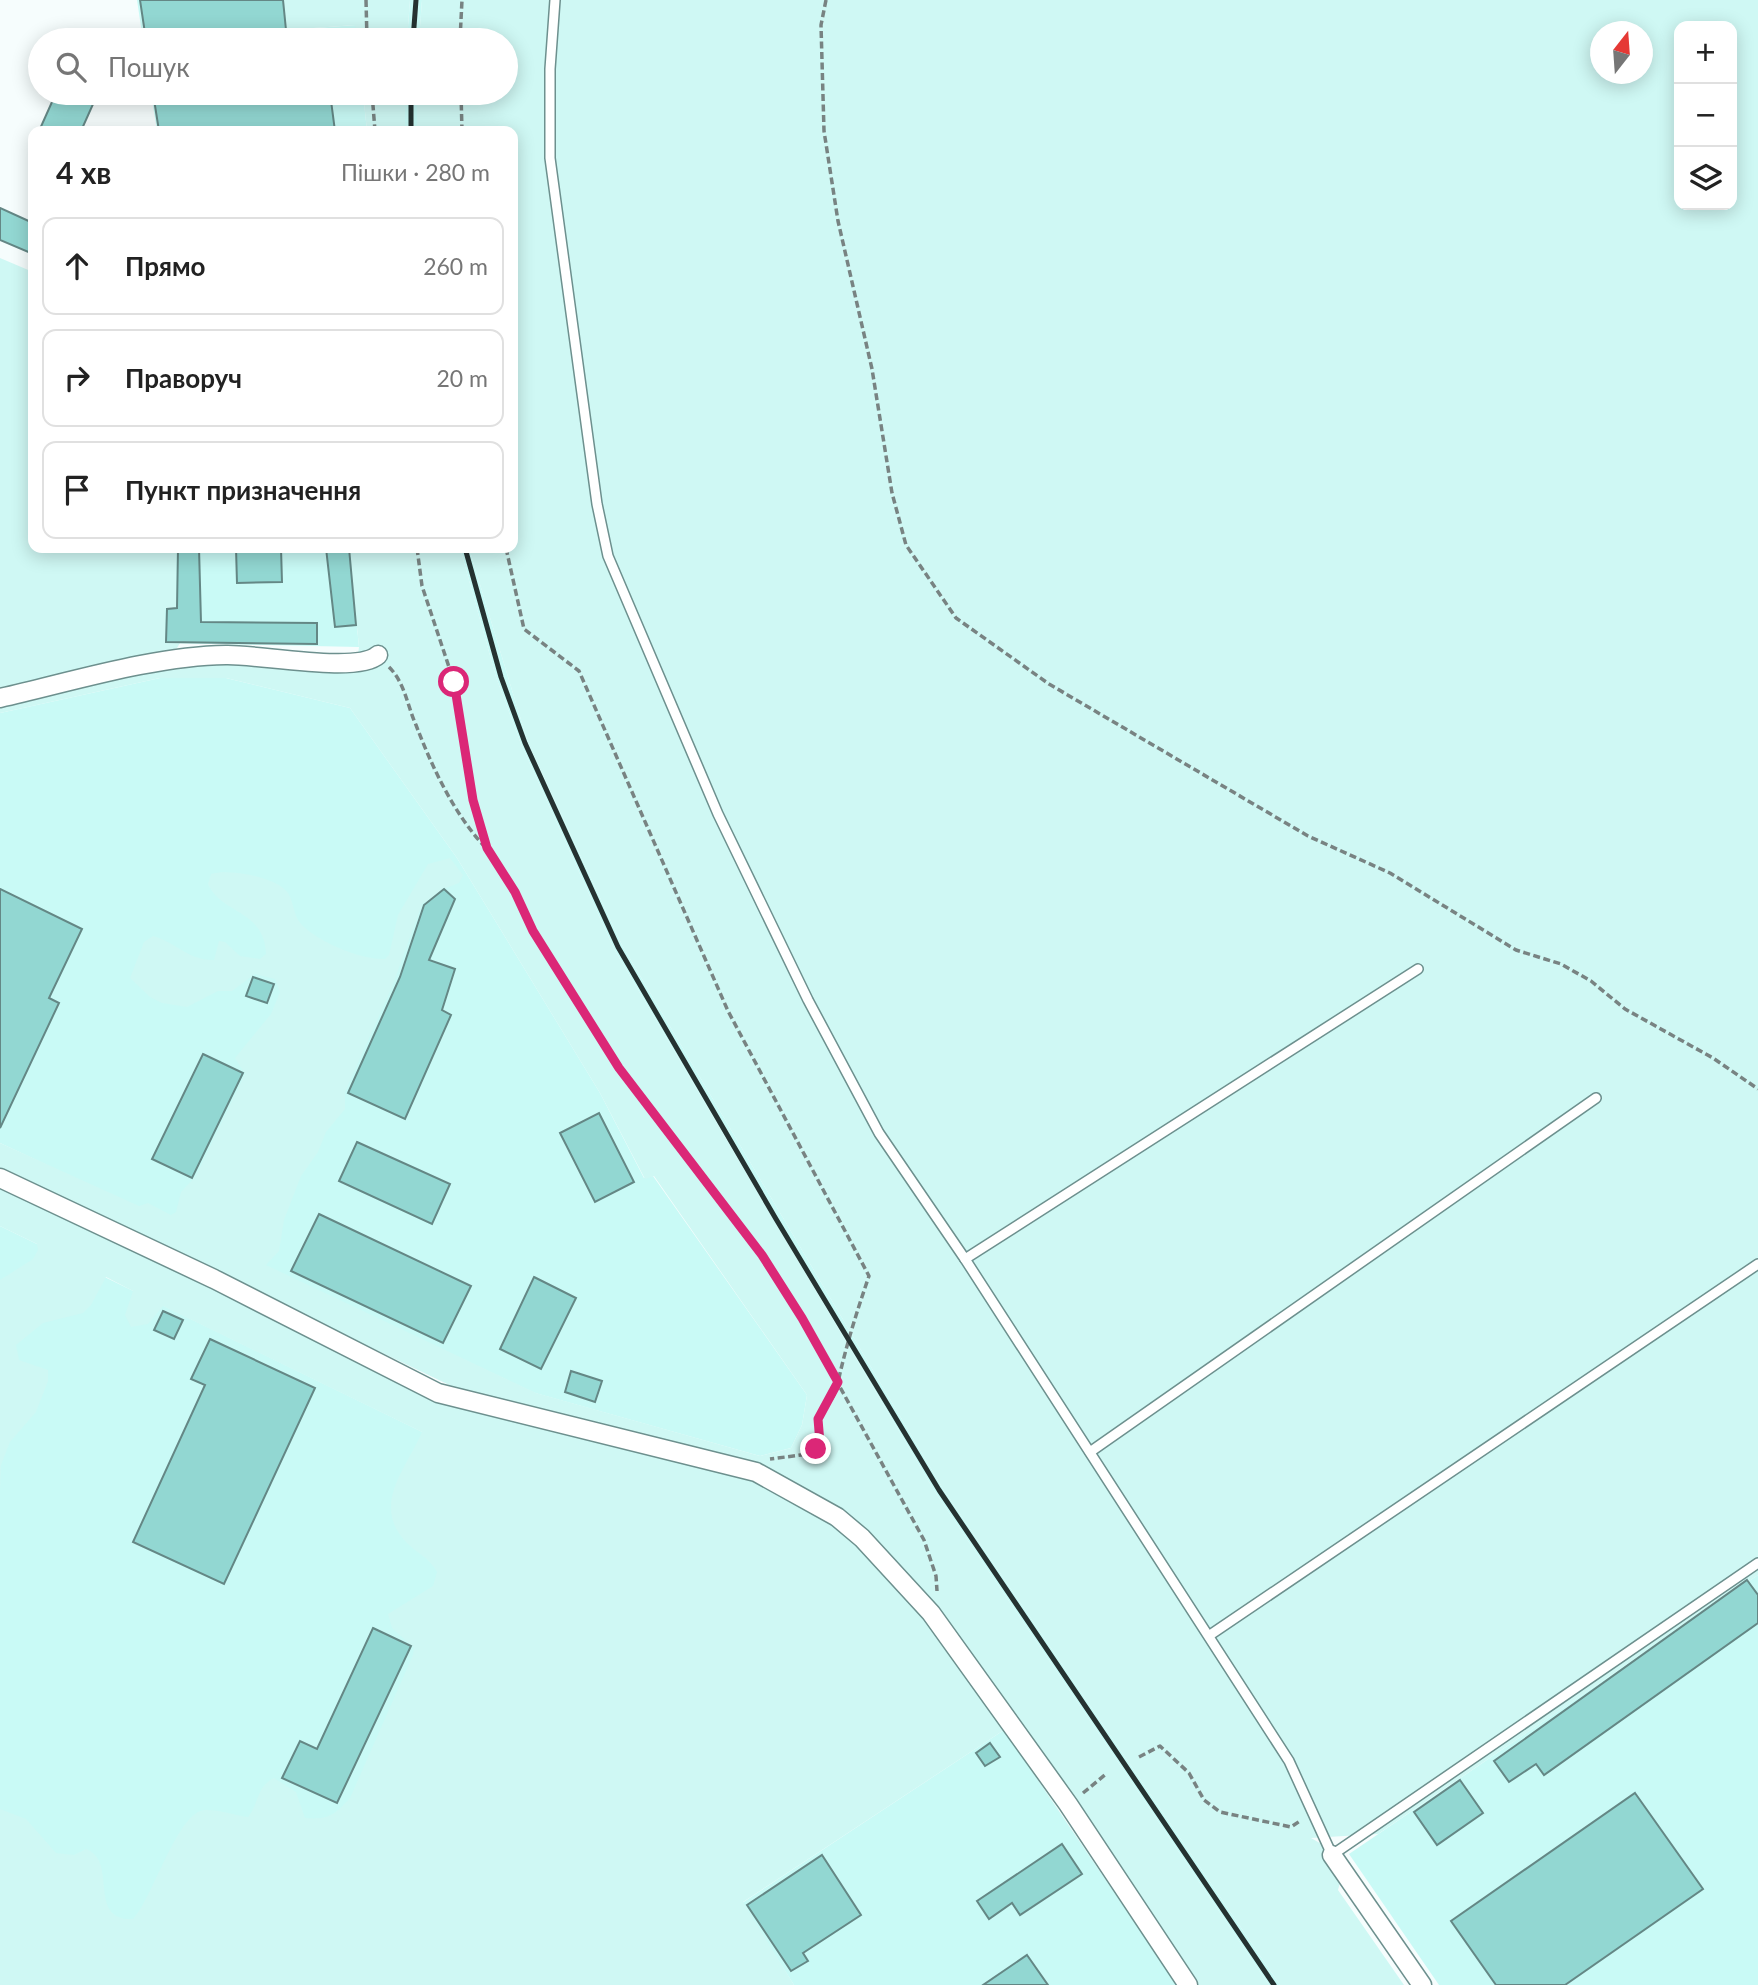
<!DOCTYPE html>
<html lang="uk">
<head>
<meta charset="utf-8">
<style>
  :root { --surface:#fff; --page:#f6f6f6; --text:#222; --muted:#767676; --line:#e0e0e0 }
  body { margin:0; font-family:Lato,sans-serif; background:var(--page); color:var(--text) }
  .controls { position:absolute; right:21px; top:21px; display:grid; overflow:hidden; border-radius:14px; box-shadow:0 4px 18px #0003 }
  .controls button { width:63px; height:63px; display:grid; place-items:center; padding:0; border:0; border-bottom:2px solid var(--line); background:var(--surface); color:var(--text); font:35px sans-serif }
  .compass { position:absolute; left:1590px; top:21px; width:63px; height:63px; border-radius:50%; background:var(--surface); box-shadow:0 4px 18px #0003; rotate:17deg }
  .stop { position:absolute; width:21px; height:21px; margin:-16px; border:5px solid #db2777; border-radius:50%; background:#fff }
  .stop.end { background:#db2777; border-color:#fff; box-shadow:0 2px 7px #0008 }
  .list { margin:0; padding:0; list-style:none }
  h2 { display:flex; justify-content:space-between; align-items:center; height:91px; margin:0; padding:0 28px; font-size:30px }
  h2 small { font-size:23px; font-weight:400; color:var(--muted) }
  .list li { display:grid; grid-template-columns:46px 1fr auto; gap:21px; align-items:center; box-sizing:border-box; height:98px; margin:0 14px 14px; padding:0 14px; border:2px solid var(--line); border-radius:14px }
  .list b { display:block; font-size:26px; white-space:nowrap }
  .list em { font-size:23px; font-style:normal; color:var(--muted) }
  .icon { flex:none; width:38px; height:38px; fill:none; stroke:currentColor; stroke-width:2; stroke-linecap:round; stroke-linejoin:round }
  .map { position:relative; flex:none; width:1758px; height:1985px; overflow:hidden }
  .search { position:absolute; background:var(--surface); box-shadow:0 4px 18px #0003; left:28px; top:28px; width:490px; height:77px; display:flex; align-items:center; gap:18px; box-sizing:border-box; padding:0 24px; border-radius:38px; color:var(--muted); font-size:26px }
  .panel { position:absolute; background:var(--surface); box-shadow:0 4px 18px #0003; left:28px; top:126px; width:490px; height:427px; border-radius:14px }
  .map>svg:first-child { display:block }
</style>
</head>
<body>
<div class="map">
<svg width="1758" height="1985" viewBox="0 0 1758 1985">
  <rect width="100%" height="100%" fill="#f6fdfd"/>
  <g fill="#c9faf6">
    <path d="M137,0H283L287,30L356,25L357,40H143Z"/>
    <path d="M410,0H422L419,40H407Z"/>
    <path d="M151,93H363L367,131H157Z"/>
    <rect x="405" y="93" width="12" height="38"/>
    <path d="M176,548H349L359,647L165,643V608L176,607Z"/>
    <path d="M460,548H469L528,743L622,945L943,1489L1280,1985H1269L935,1492L614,949L521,744L496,677Z"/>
    <path d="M160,678H226L350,708L457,858L600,1093L644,1178L653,1176L807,1395L802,1425L791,1448L760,1456L535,1393L0,1143V713Z"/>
    <path d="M0,1226L527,1483L285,1985L0,1893Z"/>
    <path d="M1758,1575V1985H1439L1349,1854Z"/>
    <path d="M1004,1730L1177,1985H794L742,1903Z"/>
  </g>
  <g fill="#cff8f4" fill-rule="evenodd">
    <path d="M283,0H410L407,40H357L355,25L286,30Z"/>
    <path d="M422,0H1758V1575L1378,1834L1311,1838L1325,1846L1342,1875L1338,1890L1404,1985H1280L943,1489L622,945L528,743L469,548H513V131H417V93H506V40H419ZM1679,26H1732V205H1679ZM1600,32H1642V74H1600Z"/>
    <path d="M363,93H405V131H367Z"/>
    <path d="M0,258L33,272V548H176V607L165,608V642L180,643L177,648L154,657L0,690Z"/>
    <path d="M349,548H460L496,677L521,744L614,949L935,1492L1269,1985H1198L1078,1807L942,1615L788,1482L468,1394L0,1170V1143L139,1206L148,1203L171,1215L176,1212L181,1192L196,1176L245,1074L235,1058L271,1014L280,992L275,979L255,974L232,991H218L187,1007L162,1003L150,997L130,978L144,942L153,936C176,942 189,961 214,960L219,941L225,942L240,956L260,959L266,954C264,909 222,915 208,884L211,874C228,868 277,877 288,893C294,902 293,915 301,924C318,942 361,960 385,959L389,955L398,915L428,864L450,858L463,875L459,883L446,888L422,904L392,987L345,1092V1109L326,1132L318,1152L301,1176L284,1220L279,1251L266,1265L536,1393L760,1456L791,1448L802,1425L807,1395L654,1176L645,1179L600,1093L457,858L350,708L226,678H160L0,713V704L186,663L225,659L356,669L359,647Z"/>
    <path d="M0,1188L211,1287L436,1402L752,1479L832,1524L857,1545L931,1624L1004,1730L743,1902L794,1985H0V1809L26,1819L56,1853L74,1855L86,1849C119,1861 86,1921 133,1919C153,1898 177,1813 204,1810C217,1809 234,1815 248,1817C259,1804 256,1787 274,1778L296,1792L305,1818C329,1820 334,1815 350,1798L413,1655L414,1648L392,1628L388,1614L433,1586L437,1572C429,1557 417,1554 406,1542C371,1505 406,1469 422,1432L163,1306L148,1324L131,1327L125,1315L133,1291L106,1277L91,1305L83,1313L43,1323L16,1345L19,1360L48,1370V1381L36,1412L10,1442L1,1465L0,1490V1280L33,1259L38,1250L37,1244L0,1226Z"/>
  </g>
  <g fill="#92d7d2" stroke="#648785" stroke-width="2">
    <path d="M140,0H283L287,40H146Z"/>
    <path d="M56,93H98L81,131H39Z"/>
    <path d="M153,93H330L335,131H159Z"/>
    <path d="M0,208L33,223V254L0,240Z"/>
    <path d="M178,548H199L201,622L317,623V644L166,642L167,609L177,608Z"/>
    <path d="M236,548H281L282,582L237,583Z"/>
    <path d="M326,548H349L356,625L335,627Z"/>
    <path d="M0,889L82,929L49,998L59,1003L0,1128Z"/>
    <path d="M444,889L455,899L429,960L455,969L442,1010L451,1015L405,1119L348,1093L400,977L424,905Z"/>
    <path d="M253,977L274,984L267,1003L246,996Z"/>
    <path d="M203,1054L243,1073L192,1178L152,1159Z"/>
    <path d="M599,1113L634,1182L595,1202L560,1133Z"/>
    <path d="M357,1142L450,1184L432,1224L339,1181Z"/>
    <path d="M319,1214L471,1286L443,1343L291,1271Z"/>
    <path d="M534,1277L576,1298L541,1369L500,1349Z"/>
    <path d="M163,1311L183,1320L174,1339L154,1330Z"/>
    <path d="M210,1339L315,1388L224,1584L133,1542L205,1385L191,1379Z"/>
    <path d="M571,1371L602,1381L595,1402L565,1392Z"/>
    <path d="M1747,1580L1758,1595V1623L1544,1775L1536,1764L1509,1782L1494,1761Z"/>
    <path d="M373,1628L411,1646L337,1803L282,1778L300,1741L317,1749Z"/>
    <path d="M990,1743L1000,1757L985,1766L976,1753Z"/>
    <path d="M1460,1780L1483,1813L1437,1845L1414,1812Z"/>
    <path d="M1635,1793L1703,1889L1565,1985H1496L1451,1921Z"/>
    <path d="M1062,1844L1082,1874L1020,1915L1012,1903L989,1919L977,1901Z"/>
    <path d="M822,1855L861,1915L803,1953L808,1961L791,1971L747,1905Z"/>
    <path d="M1027,1955L1048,1985H983Z"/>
  </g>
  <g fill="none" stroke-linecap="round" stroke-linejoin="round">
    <defs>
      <g id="service">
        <path d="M555,0L550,69V158L597,504L608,556L718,814L808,1000L879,1133L965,1259L1289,1761L1332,1855L1758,1563"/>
        <path d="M965,1259L1418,969"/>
        <path d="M1090,1452L1596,1098"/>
        <path d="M1210,1635L1758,1264"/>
      </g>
      <g id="minor">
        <path d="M0,698C71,682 153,656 226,655C258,654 357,674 378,655"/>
        <path d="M0,1178L214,1279L438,1393L756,1472L837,1517L862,1538L931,1613L1068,1804L1188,1985"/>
        <path d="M1332,1855L1422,1985"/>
      </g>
    </defs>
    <use href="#service" stroke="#6d908e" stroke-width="12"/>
    <use href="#minor" stroke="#6d908e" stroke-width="21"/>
    <g stroke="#788382" stroke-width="3.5" stroke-dasharray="7 3.5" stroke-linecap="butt">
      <path d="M366,0L367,40"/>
      <path d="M826,0L821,25L824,131L838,221L872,369L892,493L906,545L956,618L1049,684L1308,836L1390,873L1516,950L1561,964L1591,981L1625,1009L1713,1058L1758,1089"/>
      <path d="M460,40L462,0"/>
      <path d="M372,93L375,131"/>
      <path d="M461,93L462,131"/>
      <path d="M417,548L422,586L454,682L473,800L487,848L515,893L533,931L619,1068L762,1256L802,1318L924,1540L936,1576L937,1591"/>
      <path d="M506,548L524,629L579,671L728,1011L869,1276C857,1311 846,1346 838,1382C832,1411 816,1403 820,1443L809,1454L770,1459"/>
      <path d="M389,667C405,683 407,705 416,725C432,767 454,814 485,847"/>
      <path d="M1139,1757L1160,1746L1189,1773L1204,1800L1220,1812L1291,1827L1300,1821"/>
      <path d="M1083,1793L1106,1774"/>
    </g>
    <use href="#service" stroke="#fff" stroke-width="9"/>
    <use href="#minor" stroke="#fff" stroke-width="18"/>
    <g stroke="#253231" stroke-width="5">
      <path d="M413,40L416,0"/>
      <path d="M411,131V93"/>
      <path d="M465,548L501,677L525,743L618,947L776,1219L939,1490L1274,1985"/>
    </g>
  </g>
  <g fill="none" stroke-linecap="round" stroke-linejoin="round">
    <path stroke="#db2777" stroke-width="9" d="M454,682L473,800L487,848L515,892L533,931L619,1068L762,1255L802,1318L838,1382L818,1419L820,1443L816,1449"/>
  </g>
</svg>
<div class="controls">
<button>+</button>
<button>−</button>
<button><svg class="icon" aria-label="layers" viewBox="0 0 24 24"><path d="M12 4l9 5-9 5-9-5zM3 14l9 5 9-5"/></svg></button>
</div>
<svg class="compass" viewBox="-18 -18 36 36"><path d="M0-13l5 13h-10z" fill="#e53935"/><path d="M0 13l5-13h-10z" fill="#767676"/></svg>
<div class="stop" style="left:454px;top:682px"></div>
<div class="stop end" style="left:816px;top:1449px"></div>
<div class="search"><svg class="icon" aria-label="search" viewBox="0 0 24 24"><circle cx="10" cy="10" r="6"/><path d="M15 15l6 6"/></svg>Пошук</div>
<section class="panel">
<h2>4 хв<small>Пішки · 280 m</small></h2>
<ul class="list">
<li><svg class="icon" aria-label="ahead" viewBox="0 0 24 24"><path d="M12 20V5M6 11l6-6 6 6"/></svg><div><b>Прямо</b></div><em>260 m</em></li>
<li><svg class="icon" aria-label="right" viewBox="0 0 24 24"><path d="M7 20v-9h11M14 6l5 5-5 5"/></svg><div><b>Праворуч</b></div><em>20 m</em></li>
<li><svg class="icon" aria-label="arrive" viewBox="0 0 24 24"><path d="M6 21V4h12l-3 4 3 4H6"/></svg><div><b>Пункт призначення</b></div></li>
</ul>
</section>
</div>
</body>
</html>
